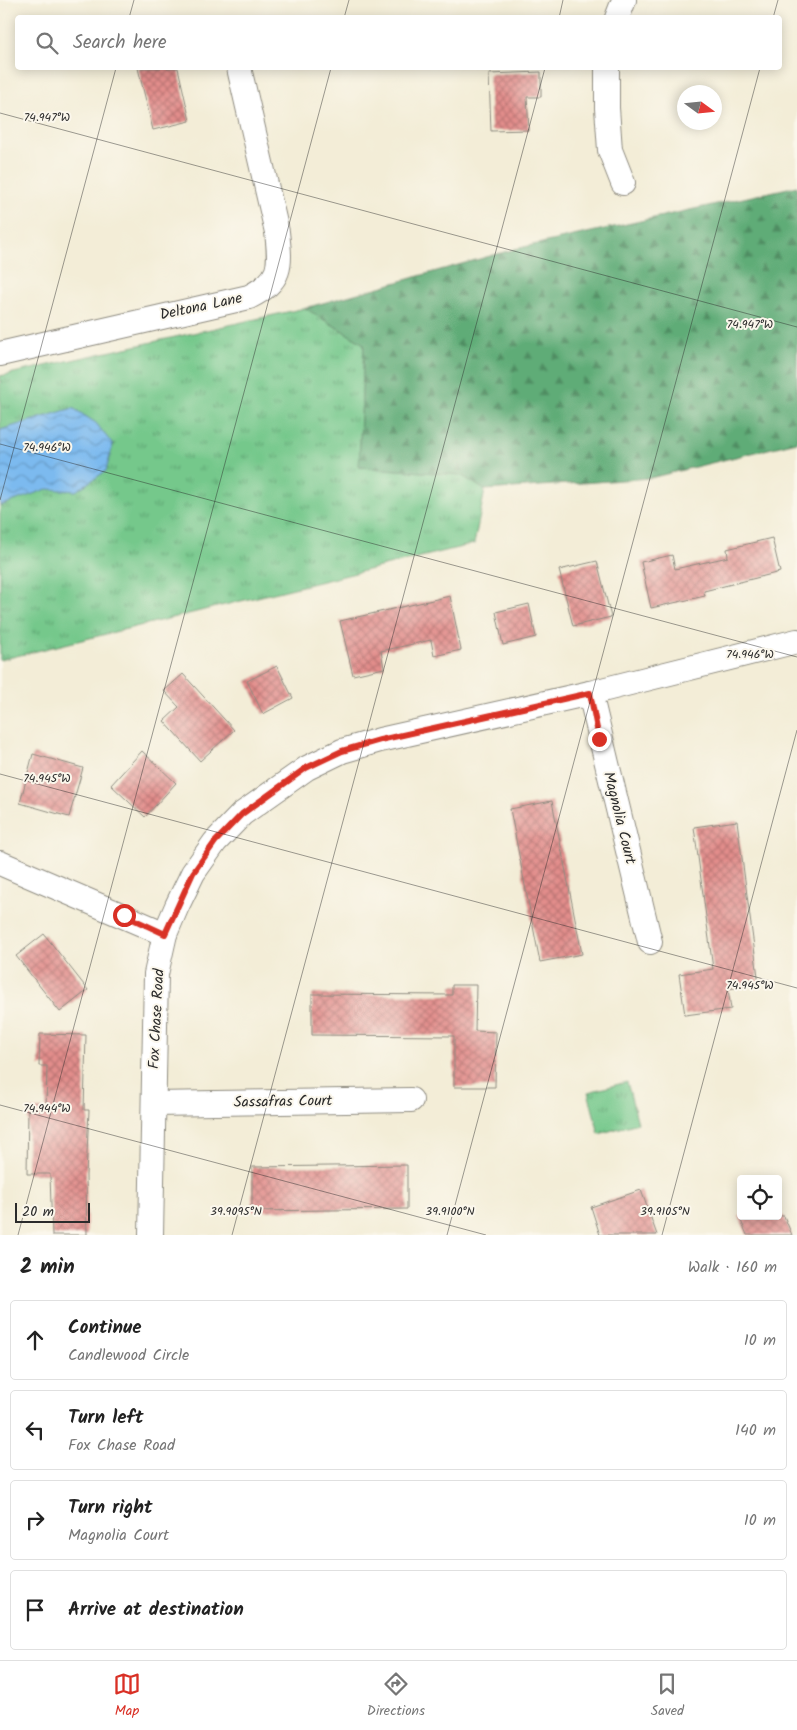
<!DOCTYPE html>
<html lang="en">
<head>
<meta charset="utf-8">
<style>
  :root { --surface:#fff; --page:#f6f6f6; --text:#222; --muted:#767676; --line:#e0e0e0; --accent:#d93025 }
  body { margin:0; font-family:Kalam,sans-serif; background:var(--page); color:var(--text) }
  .controls { position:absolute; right:15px; bottom:15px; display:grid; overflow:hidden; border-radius:5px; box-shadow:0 2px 12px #0003 }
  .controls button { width:45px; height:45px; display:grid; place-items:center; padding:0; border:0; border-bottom:1px solid var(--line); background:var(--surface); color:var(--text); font:25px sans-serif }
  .compass { position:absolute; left:677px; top:85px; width:45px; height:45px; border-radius:50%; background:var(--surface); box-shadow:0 2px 12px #0003; rotate:105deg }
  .scale { position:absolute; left:15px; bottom:12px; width:75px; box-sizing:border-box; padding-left:5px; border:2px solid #2b2b2b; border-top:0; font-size:14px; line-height:18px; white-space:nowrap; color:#2b2b2b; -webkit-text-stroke:4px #fbf7ec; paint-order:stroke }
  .stop { position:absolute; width:15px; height:15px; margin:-11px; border:4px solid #d93025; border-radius:50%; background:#fff }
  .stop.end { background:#d93025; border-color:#fff; box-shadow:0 1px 5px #0008 }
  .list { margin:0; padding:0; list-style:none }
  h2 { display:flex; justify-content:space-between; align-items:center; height:65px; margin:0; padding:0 20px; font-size:21px }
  h2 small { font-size:16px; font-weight:400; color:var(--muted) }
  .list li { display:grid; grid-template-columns:32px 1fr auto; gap:15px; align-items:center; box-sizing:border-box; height:80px; margin:0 10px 10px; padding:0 10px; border:1px solid var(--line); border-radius:5px }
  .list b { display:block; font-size:19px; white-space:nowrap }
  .list p { margin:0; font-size:16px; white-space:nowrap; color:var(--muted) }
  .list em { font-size:16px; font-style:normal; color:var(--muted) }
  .icon { flex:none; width:28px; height:28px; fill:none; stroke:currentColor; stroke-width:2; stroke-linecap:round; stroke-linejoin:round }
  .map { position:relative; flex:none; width:797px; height:1235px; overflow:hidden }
  .search { position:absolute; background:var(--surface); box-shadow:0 2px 12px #0003; left:15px; right:15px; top:15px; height:55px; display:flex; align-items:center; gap:12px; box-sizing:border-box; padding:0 18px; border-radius:5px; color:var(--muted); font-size:19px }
  .sheet { height:425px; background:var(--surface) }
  nav { display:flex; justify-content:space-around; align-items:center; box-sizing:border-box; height:70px; border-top:1px solid var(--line); background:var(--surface); font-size:14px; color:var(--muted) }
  nav a { display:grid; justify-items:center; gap:2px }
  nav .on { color:var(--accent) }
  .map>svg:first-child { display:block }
</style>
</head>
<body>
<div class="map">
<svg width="797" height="1235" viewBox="0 0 797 1235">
  <defs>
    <pattern id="grass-tufts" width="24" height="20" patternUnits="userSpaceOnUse" patternTransform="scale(1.25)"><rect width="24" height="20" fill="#74c88b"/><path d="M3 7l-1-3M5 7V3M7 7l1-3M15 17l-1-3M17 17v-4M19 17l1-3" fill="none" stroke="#5fa372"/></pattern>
    <pattern id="forest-firs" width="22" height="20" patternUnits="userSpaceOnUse" patternTransform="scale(1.25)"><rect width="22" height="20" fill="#5fac77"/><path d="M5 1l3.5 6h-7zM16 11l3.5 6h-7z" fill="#4f8c62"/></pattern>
    <pattern id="water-waves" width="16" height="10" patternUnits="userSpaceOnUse" patternTransform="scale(1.25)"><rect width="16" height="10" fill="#7bbaef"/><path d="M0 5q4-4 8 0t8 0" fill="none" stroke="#6597c2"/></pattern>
    <pattern id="building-cross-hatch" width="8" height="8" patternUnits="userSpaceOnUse" patternTransform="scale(1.25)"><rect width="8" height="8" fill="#e28d8b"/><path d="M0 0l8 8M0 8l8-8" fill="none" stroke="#b77372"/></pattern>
  </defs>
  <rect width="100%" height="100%" fill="#fbf7ec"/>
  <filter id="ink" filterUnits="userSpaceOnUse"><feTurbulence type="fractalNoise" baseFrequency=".02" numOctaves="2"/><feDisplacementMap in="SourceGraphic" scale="10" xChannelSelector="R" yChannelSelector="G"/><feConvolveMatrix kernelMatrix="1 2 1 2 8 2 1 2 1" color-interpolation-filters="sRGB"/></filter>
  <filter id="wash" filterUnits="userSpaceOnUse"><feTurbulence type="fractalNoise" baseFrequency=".0096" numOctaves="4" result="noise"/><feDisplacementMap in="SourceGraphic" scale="20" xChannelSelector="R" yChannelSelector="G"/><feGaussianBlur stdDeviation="1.12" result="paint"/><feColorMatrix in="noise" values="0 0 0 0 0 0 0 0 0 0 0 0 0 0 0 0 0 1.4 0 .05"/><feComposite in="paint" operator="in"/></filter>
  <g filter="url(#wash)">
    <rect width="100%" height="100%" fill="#f3edd7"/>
    <g fill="url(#grass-tufts)" stroke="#507a5b">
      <path d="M305,308L364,344L359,467L461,475L485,490L474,544L0,660V376Z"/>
      <path d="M627,1082L638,1123L599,1134L588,1092Z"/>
    </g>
    <path fill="url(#forest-firs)" stroke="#456c51" d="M797,186V442L650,478L485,490L461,475L359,467L364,344L305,308L515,249Z"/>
    <path fill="url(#water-waves)" stroke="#53728d" d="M73,408L96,423L113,445L106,471L76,491L47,489L0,506V430Z"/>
    <g id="blocks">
      <g fill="url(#building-cross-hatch)">
        <path d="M138,68H178L190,121L153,130Z"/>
        <path d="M541,72V97H527L529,130L491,131L489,74Z"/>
        <path d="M772,538L780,572L704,591L705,596L651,608L641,562L672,555L675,569L728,557L727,549Z"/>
        <path d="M597,561L611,617L573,626L559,570Z"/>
        <path d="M450,596L461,650L434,656L431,640L381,651L384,668L353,675L340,621Z"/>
        <path d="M529,604L536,637L503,645L496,612Z"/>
        <path d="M277,666L293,698L263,714L247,681Z"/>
        <path d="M183,674L234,730L200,761L164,721L179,707L164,691Z"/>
        <path d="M142,751L176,783L145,817L111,785Z"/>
        <path d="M33,754L83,768L69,817L20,803Z"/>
        <path d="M552,801L582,954L540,962L510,809Z"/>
        <path d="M737,821L759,984L728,989L731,1009L685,1015L679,974L713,969L694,827Z"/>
        <path d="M44,934L88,990L60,1012L16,956Z"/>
        <path d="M452,985H476L475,1031L496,1032L495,1087H454V1036L312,1035V994L452,995Z"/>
        <path d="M40,1034L86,1035L84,1110H89L86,1175L87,1235H52L50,1174H27L28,1109H46L47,1066H39Z"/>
        <path d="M407,1165V1209L252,1211V1167Z"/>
        <path d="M641,1190L657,1235H600L591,1207Z"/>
        <path d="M739,1216H784L792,1235H747Z"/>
      </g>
    </g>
  </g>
  <g filter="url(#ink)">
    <use href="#blocks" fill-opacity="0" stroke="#8f8c81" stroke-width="1"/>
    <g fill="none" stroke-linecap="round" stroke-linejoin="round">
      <defs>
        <g id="street">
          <path d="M617,18L624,0"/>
          <path d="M607,68V108L610,150L623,183"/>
          <path d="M0,354L249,297C282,280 281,267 277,232L239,68"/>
          <path d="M590,693L650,942"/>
          <path d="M0,863L165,934"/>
          <path d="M154,1104L411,1100"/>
          <path d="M151,1235L156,974L165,934L177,906L193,873L215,842L242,814L307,768L342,751L380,740L590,693L797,641"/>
        </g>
      </defs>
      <use href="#street" stroke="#8f8c81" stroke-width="26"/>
      <use href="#street" stroke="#fff" stroke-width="24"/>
    </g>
  </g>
  <g fill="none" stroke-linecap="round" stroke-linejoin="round" filter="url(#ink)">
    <path stroke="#d93025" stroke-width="6" d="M124,915L165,934L193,873L215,842L242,814L306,768L342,751L380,740L590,693L599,739"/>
  </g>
  <path fill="none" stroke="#2b2b2b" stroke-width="1" stroke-opacity="0.45" d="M129,18L134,0M344,18L349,0M559,18L563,0M773,18L778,0M0,113L797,327M0,444L797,657M0,500L116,68M0,774L797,988M0,1105L486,1235M18,1235L331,68M232,1235L545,68M447,1235L760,68M662,1235L797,730"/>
  <g text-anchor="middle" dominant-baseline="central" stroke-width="4" stroke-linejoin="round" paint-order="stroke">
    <g font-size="15" fill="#2b2b2b" stroke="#fbf7ec">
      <text transform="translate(201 307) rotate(-12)">Deltona Lane</text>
      <text transform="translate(619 818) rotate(76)">Magnolia Court</text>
      <text transform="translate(157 1019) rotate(-87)">Fox Chase Road</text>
      <text transform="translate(283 1102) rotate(-1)">Sassafras Court</text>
    </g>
  </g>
  <g font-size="12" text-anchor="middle" fill="#2b2b2b" stroke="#fbf7ec" stroke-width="4" stroke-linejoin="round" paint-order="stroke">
    <text x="47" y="121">74.947°W</text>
    <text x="750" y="328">74.947°W</text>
    <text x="47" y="451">74.946°W</text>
    <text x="750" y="658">74.946°W</text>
    <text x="47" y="782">74.945°W</text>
    <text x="750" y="989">74.945°W</text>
    <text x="47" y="1112">74.944°W</text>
    <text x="236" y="1215">39.9095°N</text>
    <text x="450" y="1215">39.9100°N</text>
    <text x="665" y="1215">39.9105°N</text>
  </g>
</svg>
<div class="controls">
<button><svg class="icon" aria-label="locate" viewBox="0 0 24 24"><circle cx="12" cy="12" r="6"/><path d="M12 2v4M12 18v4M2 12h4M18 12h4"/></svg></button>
</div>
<svg class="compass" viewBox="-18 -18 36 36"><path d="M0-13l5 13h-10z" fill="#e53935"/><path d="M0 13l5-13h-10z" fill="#767676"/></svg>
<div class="scale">20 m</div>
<div class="stop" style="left:124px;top:915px"></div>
<div class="stop end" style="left:599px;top:739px"></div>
<div class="search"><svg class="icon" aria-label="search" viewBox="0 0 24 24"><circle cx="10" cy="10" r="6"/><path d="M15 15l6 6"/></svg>Search here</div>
</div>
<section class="sheet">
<h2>2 min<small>Walk · 160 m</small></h2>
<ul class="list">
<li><svg class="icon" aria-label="ahead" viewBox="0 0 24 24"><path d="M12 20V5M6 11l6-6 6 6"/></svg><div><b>Continue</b><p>Candlewood Circle</p></div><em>10 m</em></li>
<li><svg class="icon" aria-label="left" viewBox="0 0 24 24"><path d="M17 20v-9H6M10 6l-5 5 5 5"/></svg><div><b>Turn left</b><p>Fox Chase Road</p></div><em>140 m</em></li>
<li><svg class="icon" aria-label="right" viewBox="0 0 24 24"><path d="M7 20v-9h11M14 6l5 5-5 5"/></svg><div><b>Turn right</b><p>Magnolia Court</p></div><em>10 m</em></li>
<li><svg class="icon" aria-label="arrive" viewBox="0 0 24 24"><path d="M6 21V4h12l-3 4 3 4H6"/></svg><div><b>Arrive at destination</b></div></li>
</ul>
</section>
<nav>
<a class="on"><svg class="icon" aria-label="map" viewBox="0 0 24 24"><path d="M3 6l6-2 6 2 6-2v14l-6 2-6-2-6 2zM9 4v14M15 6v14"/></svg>Map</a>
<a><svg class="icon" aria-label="directions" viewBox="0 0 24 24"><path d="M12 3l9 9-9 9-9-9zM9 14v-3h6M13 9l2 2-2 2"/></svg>Directions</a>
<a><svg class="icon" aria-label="saved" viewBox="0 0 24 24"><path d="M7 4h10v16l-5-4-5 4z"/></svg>Saved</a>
</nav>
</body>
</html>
